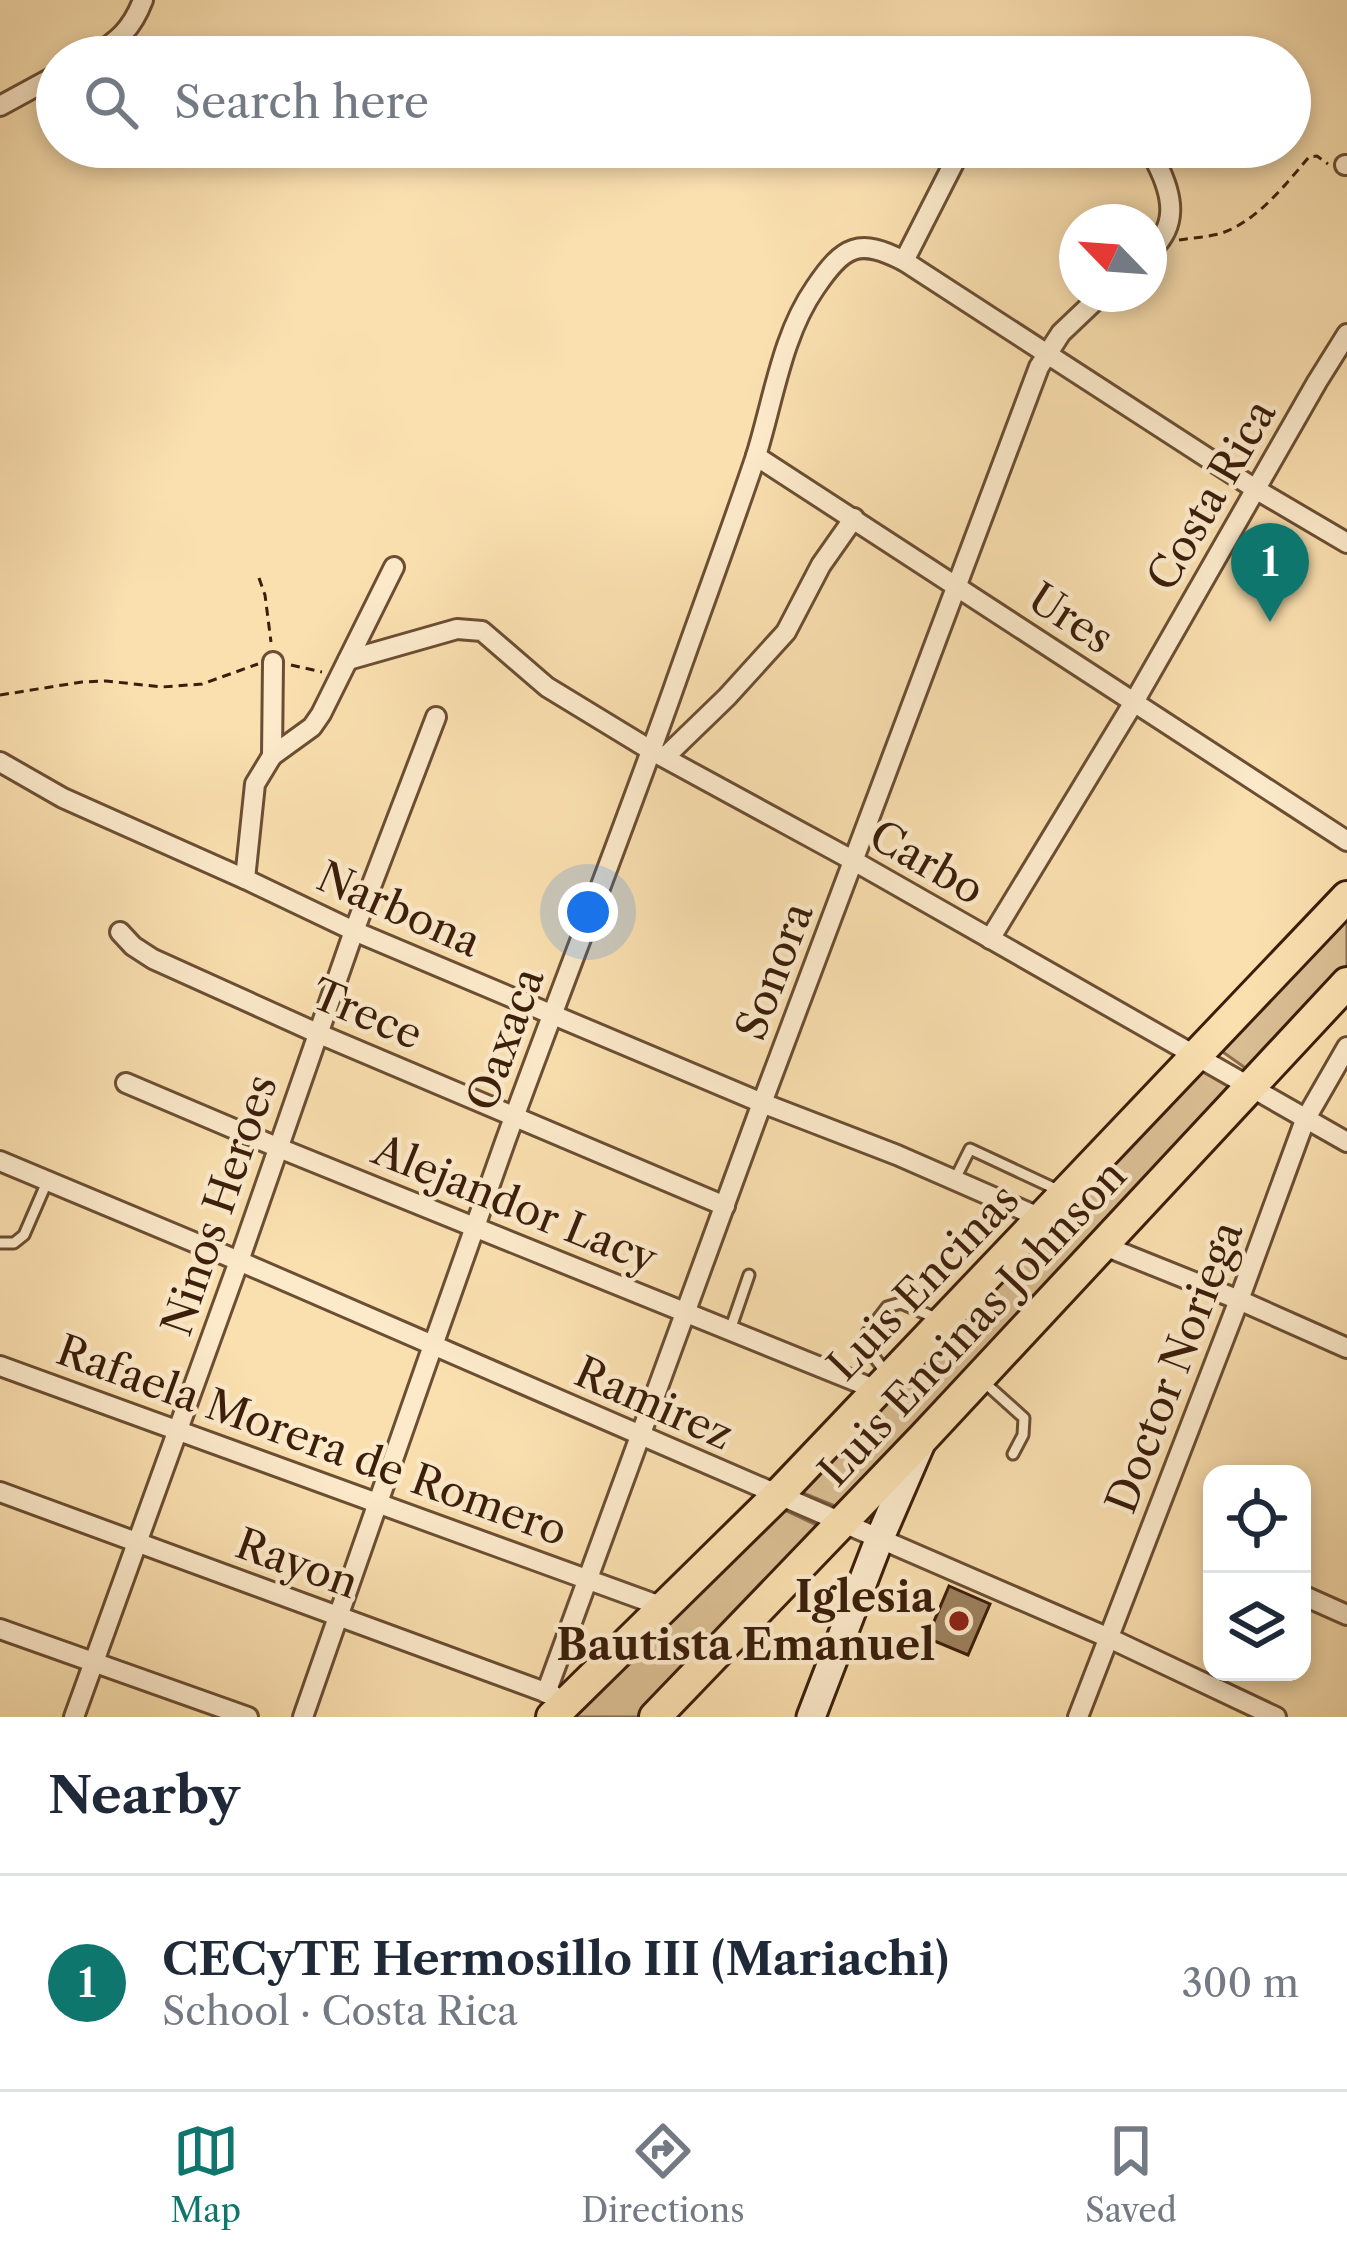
<!DOCTYPE html>
<html lang="en">
<head>
<meta charset="utf-8">
<style>
  :root { --surface:#fff; --page:#f6f6f7; --text:#1f2937; --muted:#747a83; --line:#e0e1e3; --accent:#0f766e }
  body { margin:0; font-family:"Libre Caslon Text",serif; background:var(--page); color:var(--text) }
  .controls { position:absolute; right:36px; bottom:36px; display:grid; overflow:hidden; border-radius:24px; box-shadow:0 6px 18px #0003 }
  .controls button { width:108px; height:108px; display:grid; place-items:center; padding:0; border:0; border-bottom:3px solid var(--line); background:var(--surface); color:var(--text); font:60px sans-serif }
  .compass { position:absolute; left:1059px; top:204px; width:108px; height:108px; border-radius:50%; background:var(--surface); box-shadow:0 6px 18px #0003; rotate:295deg }
  .you { position:absolute; left:588px; top:912px; width:42px; height:42px; margin:-30px; border:9px solid #fff; border-radius:50%; background:#1a73e8; box-shadow:0 0 0 18px #1a73e833 }
  .badge { display:grid; place-items:center; width:78px; height:78px; border-radius:50%; background:var(--accent); color:#fff; font-size:39px; font-weight:700 }
  .pin { position:absolute; translate:-50% -99px; filter:drop-shadow(0 3px 6px #0008) }
  .pin::after { content:''; position:absolute; top:63px; width:42px; height:36px; background:inherit; clip-path:polygon(0 0,100% 0,50% 100%) }
  .list { margin:0; padding:0; list-style:none }
  h2 { display:flex; justify-content:space-between; align-items:center; height:156px; margin:0; padding:0 48px; font-size:51px }
  h2 small { font-size:39px; font-weight:400; color:var(--muted) }
  .list li { display:grid; grid-template-columns:78px 1fr auto; gap:36px; align-items:center; box-sizing:border-box; height:216px; padding:0 48px; border-top:3px solid var(--line) }
  .list b { display:block; font-size:45px; white-space:nowrap }
  .list p { margin:0; font-size:39px; white-space:nowrap; color:var(--muted) }
  .list em { font-size:39px; font-style:normal; color:var(--muted) }
  .icon { flex:none; width:66px; height:66px; fill:none; stroke:currentColor; stroke-width:2; stroke-linecap:round; stroke-linejoin:round }
  .map { position:relative; flex:none; width:1347px; height:1717px; overflow:hidden }
  .search { position:absolute; background:var(--surface); box-shadow:0 6px 18px #0003; left:36px; right:36px; top:36px; height:132px; display:flex; align-items:center; gap:30px; box-sizing:border-box; padding:0 42px; border-radius:66px; color:var(--muted); font-size:45px }
  .sheet { height:372px; background:var(--surface) }
  nav { display:flex; justify-content:space-around; align-items:center; box-sizing:border-box; height:168px; border-top:3px solid var(--line); background:var(--surface); font-size:33px; color:var(--muted) }
  nav a { display:grid; justify-items:center; gap:6px }
  nav .on { color:var(--accent) }
  .map>svg:first-child { display:block }
</style>
</head>
<body>
<div class="map">
<svg width="1347" height="1717" viewBox="0 0 1347 1717">
  <rect width="100%" height="100%" fill="#fadfaf"/>
  <filter id="stains"><feTurbulence type="fractalNoise" baseFrequency=".00167" numOctaves="4"/><feColorMatrix values="0 0 0 0 .2 0 0 0 0 .09 0 0 0 0 .02 0 0 0 .5 -.17"/></filter>
  <radialGradient id="worn" r=".72"><stop offset=".6" stop-color="#630" stop-opacity="0"/><stop offset="1" stop-color="#630" stop-opacity=".3"/></radialGradient>
  <g fill="#dabe93" stroke="#8a6e4e" stroke-width="3">
    <path d="M1347,917V972L1251,1072L1220,1050Z"/>
    <path d="M1207,1064L1236,1086L835,1506L798,1491Z"/>
    <path d="M782,1509L821,1527L639,1717H571Z"/>
  </g>
  <path fill="#9e8260" stroke="#3b1e0a" stroke-width="3" d="M949,1586L990,1604L968,1655L927,1638Z"/>
  <g fill="none" stroke-linecap="round" stroke-linejoin="round">
    <defs>
      <g id="service">
        <path d="M955,1179L970,1149L1060,1191"/>
        <path d="M0,1243H14L24,1235L47,1182"/>
        <path d="M730,1330L749,1275"/>
        <path d="M886,1373L867,1347V1333L887,1307L901,1303L938,1319"/>
        <path d="M985,1383L1024,1418L1023,1435L1013,1454"/>
      </g>
      <g id="minor">
        <path d="M92,57C118,41 132,29 143,0"/>
        <path d="M1091,57L1125,51"/>
        <path d="M0,106L57,75"/>
        <path d="M1345,165H1347"/>
        <path d="M1149,252C1179,226 1173,196 1157,164"/>
        <path d="M904,261L962,147"/>
        <path d="M756,456L1347,841"/>
        <path d="M348,660L457,629L482,631L547,687L652,751L854,861L1347,1142"/>
        <path d="M272,756L312,727L321,714L394,567"/>
        <path d="M665,757L727,697L786,632L821,565L854,518"/>
        <path d="M0,762L63,798L245,879L354,931L762,1103L897,1155L1041,1218"/>
        <path d="M245,879L255,784L272,756L273,662"/>
        <path d="M120,932L133,946L153,959L317,1033L725,1206"/>
        <path d="M990,939L1134,702L1317,382L1347,334"/>
        <path d="M126,1083L279,1148L877,1390"/>
        <path d="M0,1161L239,1261L1109,1638L1276,1717"/>
        <path d="M1102,1245L1239,1300L1347,1348"/>
        <path d="M0,1366L666,1608"/>
        <path d="M0,1492L553,1695"/>
        <path d="M1302,1595L1347,1615"/>
        <path d="M0,1629L248,1717"/>
        <path d="M546,1693L762,1103L1039,367L1061,333L1102,294"/>
        <path d="M74,1717L239,1261L354,931L436,717"/>
        <path d="M303,1717C371,1526 436,1333 505,1142C560,991 619,842 673,690C700,613 729,536 755,459C773,403 781,337 815,288C844,245 859,238 904,261L1257,490L1347,543"/>
        <path d="M1078,1717L1239,1300L1305,1120L1347,1047"/>
      </g>
      <path id="secondary" d="M811,1717L879,1540L921,1443"/>
      <g id="primary">
        <path d="M552,1717L777,1496L1347,897"/>
        <path d="M655,1717L924,1437L1347,983"/>
      </g>
    </defs>
    <use href="#service" stroke="#6b4e33" stroke-width="15"/>
    <use href="#minor" stroke="#6b4e33" stroke-width="24"/>
    <use href="#secondary" stroke="#3b1e0a" stroke-width="33"/>
    <use href="#primary" stroke="#3b1e0a" stroke-width="36"/>
    <g stroke="#3b1e0a" stroke-width="3" stroke-dasharray="9 6" stroke-linecap="butt">
      <path d="M1179,240C1192,238 1206,237 1219,234C1257,222 1285,185 1309,157L1317,156L1328,164"/>
      <path d="M259,578L265,595L271,642"/>
      <path d="M291,665L322,672"/>
      <path d="M0,695L82,682L106,681L162,687L202,684L258,664"/>
    </g>
    <use href="#service" stroke="#fceacb" stroke-width="9"/>
    <use href="#minor" stroke="#fceacb" stroke-width="18"/>
    <use href="#secondary" stroke="#fceacb" stroke-width="27"/>
    <use href="#primary" stroke="#fadfaf" stroke-width="30"/>
  </g>
  <circle fill="#8f2418" stroke="#fceacb" stroke-width="4.5" cx="959" cy="1621" r="12"/>
  <g text-anchor="middle" dominant-baseline="central" stroke-width="9" stroke-linejoin="round" paint-order="stroke">
    <g font-size="42" fill="#3b1e0a" stroke="#fceacb">
      <text transform="translate(1211 495) rotate(-60)">Costa Rica</text>
      <text transform="translate(1071 618) rotate(33)">Ures</text>
      <text transform="translate(927 862) rotate(30)">Carbo</text>
      <text transform="translate(399 909) rotate(24)">Narbona</text>
      <text transform="translate(774 971) rotate(-69)">Sonora</text>
      <text transform="translate(367 1014) rotate(23)">Trece</text>
      <text transform="translate(505 1039) rotate(-70)">Oaxaca</text>
      <text transform="translate(515 1204) rotate(22)">Alejandor Lacy</text>
      <text transform="translate(219 1205) rotate(-71)">Ninos Heroes</text>
      <text transform="translate(923 1282) rotate(-46)">Luis Encinas</text>
      <text transform="translate(972 1323) rotate(-47)">Luis Encinas Johnson</text>
      <text transform="translate(1174 1367) rotate(-69)">Doctor Noriega</text>
      <text transform="translate(654 1403) rotate(24)">Ramirez</text>
      <text transform="translate(312 1440) rotate(20)">Rafaela Morera de Romero</text>
      <text transform="translate(297 1563) rotate(20)">Rayon</text>
    </g>
    <g font-size="42" font-weight="bold" fill="#3b1e0a" stroke="#fceacb" text-anchor="end">
      <text x="935" y="1597">Iglesia<tspan x="935" dy="48">Bautista Emanuel</tspan></text>
    </g>
  </g>
  <rect width="100%" height="100%" filter="url(#stains)"/>
  <rect width="100%" height="100%" fill="url(#worn)"/>
</svg>
<div class="controls">
<button><svg class="icon" aria-label="locate" viewBox="0 0 24 24"><circle cx="12" cy="12" r="6"/><path d="M12 2v4M12 18v4M2 12h4M18 12h4"/></svg></button>
<button><svg class="icon" aria-label="layers" viewBox="0 0 24 24"><path d="M12 4l9 5-9 5-9-5zM3 14l9 5 9-5"/></svg></button>
</div>
<svg class="compass" viewBox="-18 -18 36 36"><path d="M0-13l5 13h-10z" fill="#e53935"/><path d="M0 13l5-13h-10z" fill="#747a83"/></svg>
<div class="you"></div>
<div class="pin badge" style="left:1270px;top:622px">1</div>
<div class="search"><svg class="icon" aria-label="search" viewBox="0 0 24 24"><circle cx="10" cy="10" r="6"/><path d="M15 15l6 6"/></svg>Search here</div>
</div>
<section class="sheet">
<h2>Nearby<small></small></h2>
<ul class="list">
<li><span class="badge">1</span><div><b>CECyTE Hermosillo III (Mariachi)</b><p>School · Costa Rica</p></div><em>300 m</em></li>
</ul>
</section>
<nav>
<a class="on"><svg class="icon" aria-label="map" viewBox="0 0 24 24"><path d="M3 6l6-2 6 2 6-2v14l-6 2-6-2-6 2zM9 4v14M15 6v14"/></svg>Map</a>
<a><svg class="icon" aria-label="directions" viewBox="0 0 24 24"><path d="M12 3l9 9-9 9-9-9zM9 14v-3h6M13 9l2 2-2 2"/></svg>Directions</a>
<a><svg class="icon" aria-label="saved" viewBox="0 0 24 24"><path d="M7 4h10v16l-5-4-5 4z"/></svg>Saved</a>
</nav>
</body>
</html>
